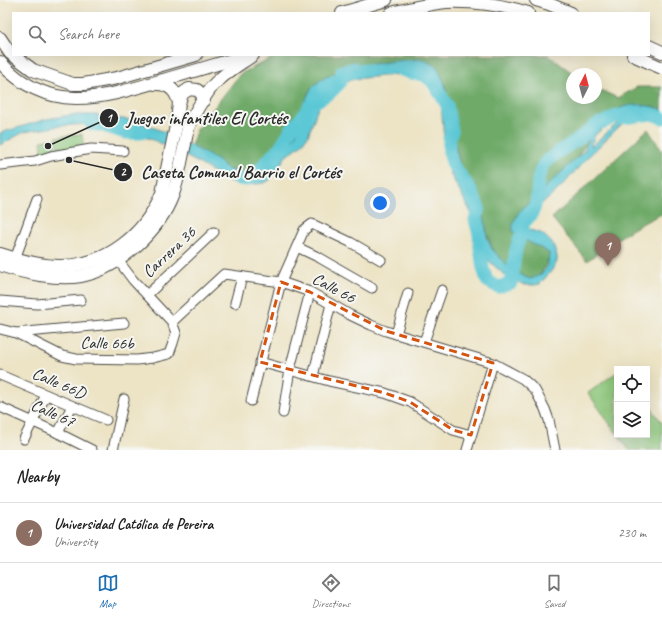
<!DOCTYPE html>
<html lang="en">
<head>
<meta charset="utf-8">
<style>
  :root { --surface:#fff; --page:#f6f6f6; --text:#222; --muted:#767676; --line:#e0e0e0; --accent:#1f6fb2 }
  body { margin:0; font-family:Caveat,sans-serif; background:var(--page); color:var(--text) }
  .controls { position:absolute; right:12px; bottom:12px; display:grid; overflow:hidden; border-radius:0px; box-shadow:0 4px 16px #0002 }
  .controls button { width:36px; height:36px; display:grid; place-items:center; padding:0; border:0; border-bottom:1px solid var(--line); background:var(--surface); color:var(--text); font:20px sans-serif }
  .compass { position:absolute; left:566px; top:68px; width:36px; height:36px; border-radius:50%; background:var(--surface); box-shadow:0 4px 16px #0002; rotate:6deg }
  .you { position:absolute; left:380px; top:203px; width:14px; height:14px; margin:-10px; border:3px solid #fff; border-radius:50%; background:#1a73e8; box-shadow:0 0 0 6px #1a73e833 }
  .badge { display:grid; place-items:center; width:26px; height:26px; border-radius:50%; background:var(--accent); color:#fff; font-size:13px; font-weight:700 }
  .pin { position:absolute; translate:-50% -33px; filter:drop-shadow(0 1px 2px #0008) }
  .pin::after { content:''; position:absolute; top:21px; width:14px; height:12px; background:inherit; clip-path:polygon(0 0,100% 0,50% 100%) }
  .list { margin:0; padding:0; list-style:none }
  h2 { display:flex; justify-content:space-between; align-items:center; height:52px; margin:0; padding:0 16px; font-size:17px }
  h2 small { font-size:13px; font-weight:400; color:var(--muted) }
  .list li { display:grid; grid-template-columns:26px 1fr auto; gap:12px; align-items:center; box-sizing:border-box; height:60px; padding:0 16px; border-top:1px solid var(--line) }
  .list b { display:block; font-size:15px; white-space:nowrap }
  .list p { margin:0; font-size:13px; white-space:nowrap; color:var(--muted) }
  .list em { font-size:13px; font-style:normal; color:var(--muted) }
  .icon { flex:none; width:22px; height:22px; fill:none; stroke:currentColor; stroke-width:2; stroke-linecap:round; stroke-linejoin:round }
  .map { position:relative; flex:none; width:662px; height:450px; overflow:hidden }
  .search { position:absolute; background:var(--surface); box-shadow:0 4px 16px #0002; left:12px; right:12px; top:12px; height:44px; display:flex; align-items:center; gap:10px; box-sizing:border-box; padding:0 14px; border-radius:0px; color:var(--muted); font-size:15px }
  .sheet { height:112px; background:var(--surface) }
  nav { display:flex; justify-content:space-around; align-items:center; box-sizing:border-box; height:56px; border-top:1px solid var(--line); background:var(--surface); font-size:11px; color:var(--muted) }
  nav a { display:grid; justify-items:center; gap:2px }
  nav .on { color:var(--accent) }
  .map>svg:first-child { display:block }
</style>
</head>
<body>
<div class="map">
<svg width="662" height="450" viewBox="0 0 662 450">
  <rect width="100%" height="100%" fill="#f6f6f2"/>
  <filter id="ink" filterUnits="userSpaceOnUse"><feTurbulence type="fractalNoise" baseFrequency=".025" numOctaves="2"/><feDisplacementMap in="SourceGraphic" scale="8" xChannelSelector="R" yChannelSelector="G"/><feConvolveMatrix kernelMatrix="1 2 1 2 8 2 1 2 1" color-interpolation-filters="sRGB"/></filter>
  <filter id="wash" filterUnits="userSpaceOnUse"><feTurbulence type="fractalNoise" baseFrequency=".012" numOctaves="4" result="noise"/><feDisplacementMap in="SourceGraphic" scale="16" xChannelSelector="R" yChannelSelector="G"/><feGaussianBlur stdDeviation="0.9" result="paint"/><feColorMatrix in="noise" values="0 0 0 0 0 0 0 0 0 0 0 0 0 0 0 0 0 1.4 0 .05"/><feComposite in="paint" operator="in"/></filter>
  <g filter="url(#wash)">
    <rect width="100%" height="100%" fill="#ede4c6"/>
    <g fill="#8bc579" stroke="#5b7852">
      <path d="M82,134L84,148L58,151L56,137Z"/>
      <path d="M54,139L55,151L42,153L41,141Z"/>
      <path d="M617,372V434L588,393Z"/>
      <path d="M647,402L662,423V450H629L618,435H647Z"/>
    </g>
    <g fill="#70aa69" stroke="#4e6a4a">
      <path d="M278,55H548L574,74H572V98H596V88L618,98L637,87H662V124L647,106L618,115L587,142L576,159L525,207L514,223L533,243L549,253L548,260L540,276L530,279L521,276L507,265L496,261L479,208L464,181L452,131L445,84L423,59L311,89L296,136L265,174L229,170L191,146L196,131L240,74Z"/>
      <path d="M648,129L662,151V214C634,226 611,243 587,261L552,218Z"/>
    </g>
    <path fill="#5cc8d5" stroke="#447a80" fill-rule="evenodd" d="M423,59L437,67L445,84L450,120L461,176L475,198L485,220L487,237L492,249L512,271L530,279C545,274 548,269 549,253C537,245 523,241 513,231V223L519,212L584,151C593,126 613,102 643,105C650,106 656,108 662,109V118L655,115L652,114L629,117L588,157L562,186L548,199L535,208L525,218L523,223V229L539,232L545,236L553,244L557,256V262L552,270L540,284L535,285H525L508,278L490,262L480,248L475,220L450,173L445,152L441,103L432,81L424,75L411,73L354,79L340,83L327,90L321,99L308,136L301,145L286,156L270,180L264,183L248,185L228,181L195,161L162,144L151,139L103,126L88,124L59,126L43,129L24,132L0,145V133L47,119L70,115H96L136,121L165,132L203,152L215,159L229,170L246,174H265C269,165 272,155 280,148C284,143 293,141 296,135C302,120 302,101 312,88C328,66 396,60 423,59ZM618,115L622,116L620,121L592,146L591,145C597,129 601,121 618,115Z"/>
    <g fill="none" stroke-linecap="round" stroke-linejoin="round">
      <g stroke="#5cc8d5" stroke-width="13">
        <path d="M399,69L411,73L424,75L432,81L447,105L452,131L449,139V152L453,165L469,187L479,208L475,220L479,234L480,248L483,268L487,281L498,287L511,283L516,249L523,229V223C545,208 531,183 544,164C551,155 567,147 577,140C584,135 591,129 599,123C605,124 612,117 618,115L622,118L652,114L662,118"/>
        <path d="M91,124L103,126L126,133H142"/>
        <path d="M239,179L247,180L257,172L280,147L292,128L301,118L309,106L331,92L340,83L342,71L354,68L356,70H369"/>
      </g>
    </g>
  </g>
  <g filter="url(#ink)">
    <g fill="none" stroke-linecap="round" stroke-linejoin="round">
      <defs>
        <g id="minor">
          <path d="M0,165L35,161L51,156L91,149L123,151"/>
          <path d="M297,247L320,258L372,288"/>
          <path d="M15,259L37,199"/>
          <path d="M147,295L214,232"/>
          <path d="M0,301L37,304L81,300"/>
          <path d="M235,303L242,277"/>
          <path d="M172,322L224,274L281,282L310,292L350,315L371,325L386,331L493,363L523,379L535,390L545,409L549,420L555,450"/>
          <path d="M0,329L16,333L124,323"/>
          <path d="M16,333L62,356L76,359L137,360L153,358L169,354L173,343L176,333L172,322L133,280L114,255"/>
          <path d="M396,334L408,293"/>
          <path d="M424,342L442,290"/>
          <path d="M260,362L329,381L385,393L410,402L453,430L471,435"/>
          <path d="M0,375L106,420"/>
          <path d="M313,376L331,304"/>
          <path d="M251,401L281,282L304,230L312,224L350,242L381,260"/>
          <path d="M0,407L58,433L92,450"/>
          <path d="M283,413L290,369L310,292"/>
          <path d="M58,433L72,406"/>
          <path d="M24,439L46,395"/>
          <path d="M113,450L124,399"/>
          <path d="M467,450L493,363"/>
        </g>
        <g id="major">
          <path d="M536,0L549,4L571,13"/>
          <path d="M342,13L386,0"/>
          <path d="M391,13C409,9 428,4 446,2C473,1 502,5 528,13"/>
          <path d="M0,38L10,53L33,70L73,84H84L117,78L196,55"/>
          <path d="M649,46L662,52"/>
          <path d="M633,55L662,68"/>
          <path d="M0,62C49,116 103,98 163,80C192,72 220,63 248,55"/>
          <path d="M155,84C168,83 176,90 179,103"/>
          <path d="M0,254C19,260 40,266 60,266C107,266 145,234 162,193L177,121L179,103L182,94L189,89L197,90L203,95L204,100"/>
          <path d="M0,265C23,273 57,280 81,276C119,269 160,230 173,194C179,178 181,160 185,144C186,137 187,129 190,123C195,112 203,99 210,89C221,75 239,65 253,55"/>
        </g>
      </defs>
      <use href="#minor" stroke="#484742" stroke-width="11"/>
      <use href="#major" stroke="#484742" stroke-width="14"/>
      <use href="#minor" stroke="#fff" stroke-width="9"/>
      <use href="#major" stroke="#fff" stroke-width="12"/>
    </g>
  </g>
  <path fill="none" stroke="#d5540f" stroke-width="3" stroke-dasharray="8 5" stroke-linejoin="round" d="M281,282L310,292L386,331L493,363L471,435L453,430L410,402L385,393L260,362Z"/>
  <g text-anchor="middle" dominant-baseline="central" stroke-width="4" stroke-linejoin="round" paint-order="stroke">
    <g font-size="17" fill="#2b2b2b" stroke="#f6f6f2">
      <text transform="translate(169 252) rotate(-43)">Carrera 36</text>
      <text transform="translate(334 288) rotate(28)">Calle 66</text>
      <text transform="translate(107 343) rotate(1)">Calle 66b</text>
      <text transform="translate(59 383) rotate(23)">Calle 66D</text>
      <text transform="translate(53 413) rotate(24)">Calle 67</text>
    </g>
  </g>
  <path fill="none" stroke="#2b2b2b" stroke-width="1.5" d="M48 146L109 118M69 160L123 172"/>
  <g fill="#2b2b2b" stroke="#f6f6f2" stroke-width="1.5">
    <circle cx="48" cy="146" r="4"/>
    <circle cx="69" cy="160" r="4"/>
    <circle cx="109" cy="118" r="10"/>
    <circle cx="123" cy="172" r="10"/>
  </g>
  <g font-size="12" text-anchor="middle" font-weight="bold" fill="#fff">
    <text x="109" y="122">1</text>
    <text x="123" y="176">2</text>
  </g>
  <g font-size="18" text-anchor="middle" font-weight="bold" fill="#2b2b2b" stroke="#f6f6f2" stroke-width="4" stroke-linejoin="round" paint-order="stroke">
    <text x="207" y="124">Juegos infantiles El Cortés</text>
    <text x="241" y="178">Caseta Comunal Barrio el Cortés</text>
  </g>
</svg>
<div class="controls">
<button><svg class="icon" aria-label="locate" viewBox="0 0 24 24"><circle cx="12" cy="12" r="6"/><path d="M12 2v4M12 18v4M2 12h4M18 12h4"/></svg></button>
<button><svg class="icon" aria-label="layers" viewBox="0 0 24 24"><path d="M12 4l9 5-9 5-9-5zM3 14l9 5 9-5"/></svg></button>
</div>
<svg class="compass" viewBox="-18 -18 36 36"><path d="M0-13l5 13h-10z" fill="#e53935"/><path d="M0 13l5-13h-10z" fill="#767676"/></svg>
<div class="you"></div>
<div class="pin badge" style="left:608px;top:266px;background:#8d6e63">1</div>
<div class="search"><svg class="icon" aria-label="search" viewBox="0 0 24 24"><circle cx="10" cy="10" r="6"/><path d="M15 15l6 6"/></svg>Search here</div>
</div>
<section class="sheet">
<h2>Nearby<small></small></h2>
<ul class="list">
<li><span class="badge" style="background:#8d6e63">1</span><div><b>Universidad Católica de Pereira</b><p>University</p></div><em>230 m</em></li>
</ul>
</section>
<nav>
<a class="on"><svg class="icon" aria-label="map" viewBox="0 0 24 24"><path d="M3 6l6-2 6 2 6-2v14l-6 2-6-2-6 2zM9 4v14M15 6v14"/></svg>Map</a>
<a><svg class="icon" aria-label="directions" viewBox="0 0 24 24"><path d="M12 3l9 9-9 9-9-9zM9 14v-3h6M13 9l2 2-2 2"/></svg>Directions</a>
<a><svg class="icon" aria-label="saved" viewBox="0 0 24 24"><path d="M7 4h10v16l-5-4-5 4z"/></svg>Saved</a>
</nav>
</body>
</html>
